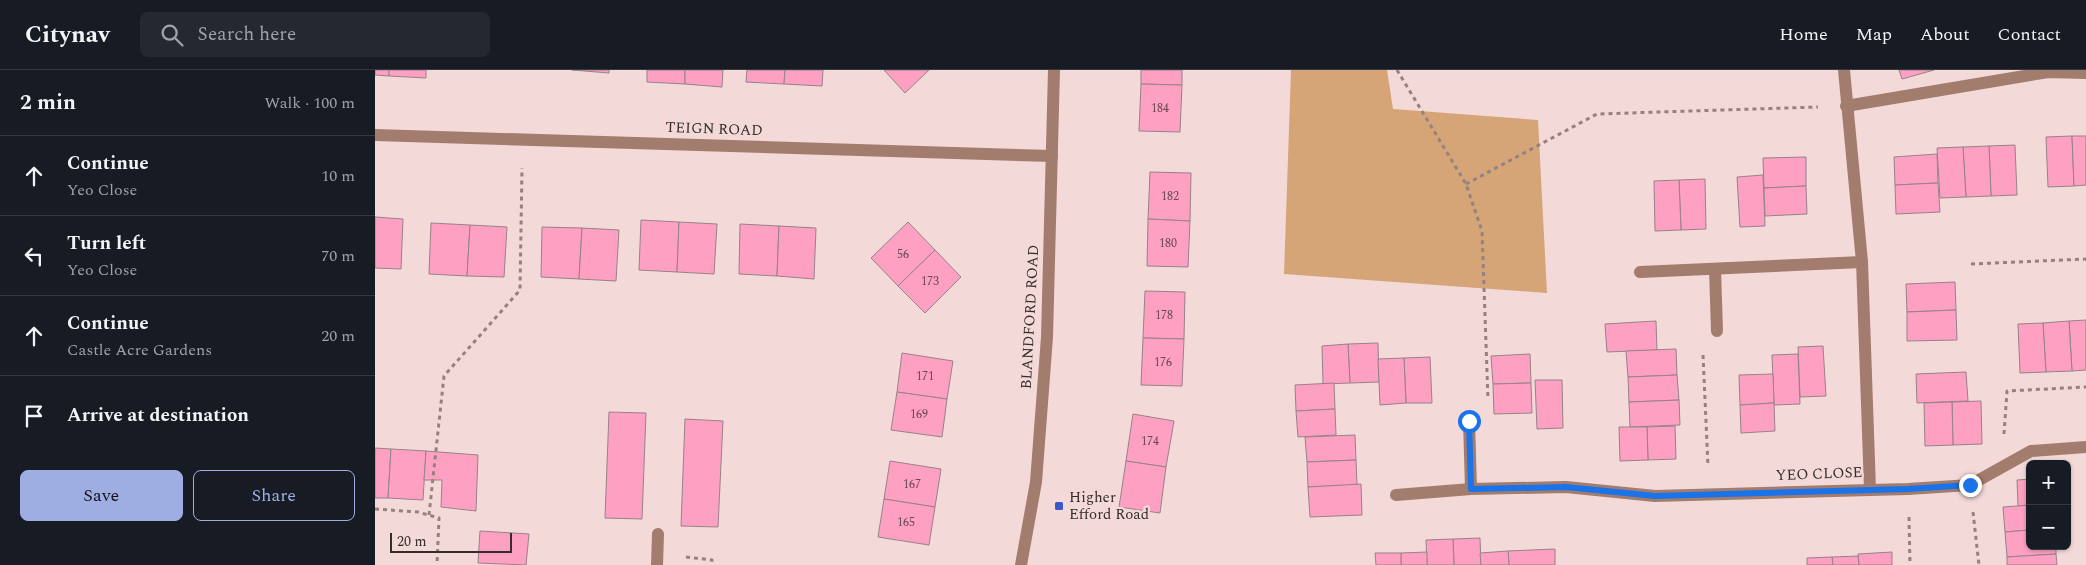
<!DOCTYPE html>
<html lang="en">
<head>
<meta charset="utf-8">
<style>
  :root { --surface:#171b24; --page:#242831; --text:#f1f3f6; --muted:#9ea1a6; --line:#363941; --accent:#9eaee2 }
  body { margin:0; font-family:Spectral,serif; background:var(--page); color:var(--text) }
  .controls { position:absolute; right:15px; bottom:15px; display:grid; overflow:hidden; border-radius:8px; box-shadow:0 1px 4px #0004 }
  .controls button { width:45px; height:45px; display:grid; place-items:center; padding:0; border:0; border-bottom:1px solid var(--line); background:var(--surface); color:var(--text); font:25px sans-serif }
  .scale { position:absolute; left:15px; bottom:12px; width:122px; box-sizing:border-box; padding-left:5px; border:2px solid #352c2b; border-top:0; font-size:14px; line-height:18px; white-space:nowrap; color:#352c2b; -webkit-text-stroke:4px #f3dad9; paint-order:stroke }
  .stop { position:absolute; width:15px; height:15px; margin:-11px; border:4px solid #1a73e8; border-radius:50%; background:#fff }
  .stop.end { background:#1a73e8; border-color:#fff; box-shadow:0 1px 5px #0008 }
  .list { margin:0; padding:0; list-style:none }
  h2 { display:flex; justify-content:space-between; align-items:center; height:65px; margin:0; padding:0 20px; font-size:21px }
  h2 small { font-size:16px; font-weight:400; color:var(--muted) }
  .list li { display:grid; grid-template-columns:32px 1fr auto; gap:15px; align-items:center; box-sizing:border-box; height:80px; padding:0 20px; border-top:1px solid var(--line) }
  .list b { display:block; font-size:19px; white-space:nowrap }
  .list p { margin:0; font-size:16px; white-space:nowrap; color:var(--muted) }
  .list em { font-size:16px; font-style:normal; color:var(--muted) }
  .actions { display:flex; gap:10px; padding:15px 20px }
  .actions a { flex:1; padding:11px 0; border:1px solid var(--accent); border-radius:8px; text-align:center; font-size:18px; color:var(--accent) }
  .actions .main { background:var(--accent); color:#111 }
  .icon { flex:none; width:28px; height:28px; fill:none; stroke:currentColor; stroke-width:2; stroke-linecap:round; stroke-linejoin:round }
  .map { position:relative; flex:none; width:1711px; height:495px; overflow:hidden }
  header { display:flex; align-items:center; gap:30px; box-sizing:border-box; height:70px; padding:0 25px; background:var(--surface); border-bottom:1px solid var(--line) }
  header strong { font-size:24px }
  nav { display:flex; gap:28px; margin-inline-start:auto; font-size:18px }
  .search { width:350px; height:45px; background:var(--page); display:flex; align-items:center; gap:12px; box-sizing:border-box; padding:0 18px; border-radius:8px; color:var(--muted); font-size:19px }
  main { display:flex }
  aside { flex:1; background:var(--surface) }
  .map>svg:first-child { display:block }
</style>
</head>
<body>
<header>
<strong>Citynav</strong>
<div class="search"><svg class="icon" aria-label="search" viewBox="0 0 24 24"><circle cx="10" cy="10" r="6"/><path d="M15 15l6 6"/></svg>Search here</div>
<nav><a>Home</a><a>Map</a><a>About</a><a>Contact</a></nav>
</header>
<main>
<aside>
<h2>2 min<small>Walk · 100 m</small></h2>
<ul class="list">
<li><svg class="icon" aria-label="ahead" viewBox="0 0 24 24"><path d="M12 20V5M6 11l6-6 6 6"/></svg><div><b>Continue</b><p>Yeo Close</p></div><em>10 m</em></li>
<li><svg class="icon" aria-label="left" viewBox="0 0 24 24"><path d="M17 20v-9H6M10 6l-5 5 5 5"/></svg><div><b>Turn left</b><p>Yeo Close</p></div><em>70 m</em></li>
<li><svg class="icon" aria-label="ahead" viewBox="0 0 24 24"><path d="M12 20V5M6 11l6-6 6 6"/></svg><div><b>Continue</b><p>Castle Acre Gardens</p></div><em>20 m</em></li>
<li><svg class="icon" aria-label="arrive" viewBox="0 0 24 24"><path d="M6 21V4h12l-3 4 3 4H6"/></svg><div><b>Arrive at destination</b></div></li>
</ul>
<div class="actions"><a class="main">Save</a><a>Share</a></div>
</aside>
<div class="map">
<svg width="1711" height="495" viewBox="0 0 1711 495">
  <rect width="100%" height="100%" fill="#f3dad9"/>
  <path fill="#d6a577" d="M916,0H1012L1018,39L1163,50L1172,223L909,204Z"/>
  <g fill="#fea0c1" stroke="#978289">
    <path d="M0,0H14V6L0,5Z"/>
    <path d="M14,0H51V8L14,6Z"/>
    <path d="M197,0H234V3Z"/>
    <path d="M272,0H310V14L272,12Z"/>
    <path d="M310,0H348L347,17L310,14Z"/>
    <path d="M372,0H410L409,14L371,12Z"/>
    <path d="M410,0H448L447,16L409,14Z"/>
    <path d="M509,0H554L530,23Z"/>
    <path d="M766,0H807V15L766,14Z"/>
    <path d="M1524,0H1559L1527,9Z"/>
    <path d="M766,14L807,15L805,62L764,61Z"/>
    <path d="M1697,66L1699,116L1673,117L1671,67Z"/>
    <path d="M1697,66H1711V115L1699,116Z"/>
    <path d="M1640,75L1642,125L1616,126L1614,76Z"/>
    <path d="M1614,76L1616,126L1591,127L1588,77Z"/>
    <path d="M1588,77L1591,127L1565,128L1562,78Z"/>
    <path d="M1562,84L1563,113L1520,115L1519,87Z"/>
    <path d="M1431,87V116L1389,118L1388,88Z"/>
    <path d="M775,102L816,103L815,151L773,149Z"/>
    <path d="M1388,105L1390,156L1365,157L1362,107Z"/>
    <path d="M1330,109L1331,159L1306,160L1304,110Z"/>
    <path d="M1304,110L1306,160L1280,161L1279,111Z"/>
    <path d="M1563,113L1565,142L1521,144L1520,115Z"/>
    <path d="M1431,116L1432,144L1390,146L1389,118Z"/>
    <path d="M0,147L28,149L26,199L0,198Z"/>
    <path d="M773,149L815,151L813,197L772,196Z"/>
    <path d="M266,150L304,152L302,202L264,200Z"/>
    <path d="M304,152L342,154L339,204L302,202Z"/>
    <path d="M533,152L560,180L523,216L496,188Z"/>
    <path d="M56,153L95,155L92,206L54,204Z"/>
    <path d="M365,154L404,156L402,206L364,204Z"/>
    <path d="M95,155L132,157L129,207L92,206Z"/>
    <path d="M404,156L441,158L439,209L402,206Z"/>
    <path d="M167,157L207,158L204,209L166,207Z"/>
    <path d="M207,158L244,160L241,211L204,209Z"/>
    <path d="M560,180L586,207L550,243L523,216Z"/>
    <path d="M1580,212L1581,240L1532,242L1531,214Z"/>
    <path d="M770,221L810,222L809,269L768,268Z"/>
    <path d="M1581,240L1582,270L1532,271V242Z"/>
    <path d="M1711,250V300L1697,301L1694,251Z"/>
    <path d="M1281,251L1282,280L1232,282L1230,254Z"/>
    <path d="M1694,251L1697,301L1671,302L1668,253Z"/>
    <path d="M1668,253L1671,302L1645,303L1643,254Z"/>
    <path d="M768,268L809,269L807,316L766,315Z"/>
    <path d="M1003,273L1004,312L975,313L973,274Z"/>
    <path d="M973,274L975,313L948,314L947,276Z"/>
    <path d="M1448,276L1451,326L1425,327L1423,277Z"/>
    <path d="M1301,279L1302,305L1253,307L1251,281Z"/>
    <path d="M527,283L578,291L572,329L522,322Z"/>
    <path d="M1155,284L1156,313L1118,314L1116,286Z"/>
    <path d="M1423,284L1425,334L1399,335L1397,285Z"/>
    <path d="M1055,287L1057,333H1031L1029,288Z"/>
    <path d="M1029,288L1031,333L1005,335L1003,289Z"/>
    <path d="M1591,302L1593,331L1542,333L1541,304Z"/>
    <path d="M1398,304L1399,333L1365,335L1364,305Z"/>
    <path d="M1302,305L1304,330L1254,332L1253,307Z"/>
    <path d="M1160,310H1187L1188,358L1162,359Z"/>
    <path d="M959,313L960,339L921,341L920,315Z"/>
    <path d="M1156,313L1157,343L1119,344L1118,314Z"/>
    <path d="M522,322L572,329L567,367L516,360Z"/>
    <path d="M1304,330L1305,355L1255,357L1254,332Z"/>
    <path d="M1606,331L1607,374L1578,375L1577,332Z"/>
    <path d="M1577,332L1578,375L1550,376L1549,333Z"/>
    <path d="M1399,333L1400,361L1366,363L1365,335Z"/>
    <path d="M960,339L961,365L923,367L921,341Z"/>
    <path d="M234,342L271,343L267,449L230,448Z"/>
    <path d="M758,344L799,351L791,397L751,391Z"/>
    <path d="M310,349L348,351L343,457L306,456Z"/>
    <path d="M1300,356L1301,389L1273,390L1272,357Z"/>
    <path d="M1244,357H1272L1273,390L1245,391Z"/>
    <path d="M980,365L981,390L932,392L930,367Z"/>
    <path d="M0,378L16,379L13,428H0Z"/>
    <path d="M16,379L51,381L48,430L13,428Z"/>
    <path d="M51,381L103,385L101,441L66,437L67,410H49Z"/>
    <path d="M981,390L982,415L933,417L932,392Z"/>
    <path d="M515,391L566,399L560,437L509,429Z"/>
    <path d="M751,391L791,397L785,443L744,437Z"/>
    <path d="M1655,409V435L1643,436L1642,410Z"/>
    <path d="M986,414L987,445L935,447L933,417Z"/>
    <path d="M509,429L560,437L554,475L503,467Z"/>
    <path d="M1655,435V460L1630,462L1628,437Z"/>
    <path d="M1655,460V476H1681V484L1632,487L1630,462Z"/>
    <path d="M105,461L154,464L151,495L103,493Z"/>
    <path d="M1105,468L1106,495H1079L1078,469Z"/>
    <path d="M1078,469L1079,495H1052L1051,470Z"/>
    <path d="M1180,479V495H1134L1133,481Z"/>
    <path d="M1133,481L1134,495H1106L1105,483Z"/>
    <path d="M1052,482V495H1026V483Z"/>
    <path d="M1517,482V495H1484L1483,484Z"/>
    <path d="M1000,483H1026V495H1001Z"/>
    <path d="M1681,484L1682,495H1632V487Z"/>
    <path d="M1483,486L1484,495H1458L1457,487Z"/>
    <path d="M1457,487L1458,495H1432V488Z"/>
  </g>
  <g fill="none" stroke-linecap="round" stroke-linejoin="round">
    <g stroke="#938281" stroke-width="3" stroke-dasharray="4 4" stroke-linecap="butt">
      <path d="M1022,0L1091,114L1107,161L1113,330"/>
      <path d="M1091,114L1222,44L1443,37"/>
      <path d="M1596,194L1711,189"/>
      <path d="M1328,285L1333,396"/>
      <path d="M1629,364L1632,321L1711,317"/>
      <path d="M0,439L43,442L64,448L62,495"/>
      <path d="M1598,442L1604,495"/>
      <path d="M54,445L69,306L145,220L147,98"/>
      <path d="M1534,447L1535,495"/>
      <path d="M311,487L337,490V495"/>
    </g>
    <g stroke="#a27c6d" stroke-width="12">
      <path d="M1469,0L1487,192L1495,419"/>
      <path d="M1471,36L1673,2L1711,3"/>
      <path d="M0,65L677,86"/>
      <path d="M1340,199L1342,261"/>
      <path d="M1265,202L1487,192"/>
      <path d="M1094,351L1096,419"/>
      <path d="M1021,425L1096,419L1191,417L1280,426L1533,419L1595,415L1656,381L1711,377"/>
      <path d="M282,495L283,464"/>
      <path d="M646,495L661,412L672,267L679,0"/>
    </g>
  </g>
  <g fill="none" stroke-linecap="round" stroke-linejoin="round">
    <path stroke="#1a73e8" stroke-width="6" d="M1094,351L1096,419L1191,417L1280,426L1533,419L1595,415"/>
  </g>
  <rect fill="#3859ca" stroke="#f3dad9" stroke-width="2" x="679" y="431" width="10" height="10" rx="2.5"/>
  <g text-anchor="middle" dominant-baseline="central" stroke-width="4.5" stroke-linejoin="round" paint-order="stroke">
    <g font-size="12" fill="#674950">
      <text x="785" y="38">184</text>
      <text x="795" y="126">182</text>
      <text x="793" y="173">180</text>
      <text x="528" y="184">56</text>
      <text x="555" y="211">173</text>
      <text x="789" y="245">178</text>
      <text x="788" y="292">176</text>
      <text x="550" y="306">171</text>
      <text x="544" y="344">169</text>
      <text x="775" y="371">174</text>
      <text x="537" y="414">167</text>
      <text x="531" y="452">165</text>
    </g>
    <g font-size="15" fill="#352c2b" stroke="#f3dad9">
      <text transform="translate(339 59) rotate(2)">TEIGN ROAD</text>
      <text transform="translate(655 247) rotate(-87)">BLANDFORD ROAD</text>
      <text transform="translate(1444 404) rotate(-2)">YEO CLOSE</text>
    </g>
    <g font-size="15" fill="#352c2b" stroke="#f3dad9" text-anchor="start">
      <text x="694" y="427">Higher<tspan x="694" dy="17">Efford Road</tspan></text>
    </g>
  </g>
</svg>
<div class="controls">
<button>+</button>
<button>−</button>
</div>
<div class="scale">20 m</div>
<div class="stop" style="left:1094px;top:351px"></div>
<div class="stop end" style="left:1595px;top:415px"></div>
</div>
</main>
</body>
</html>
